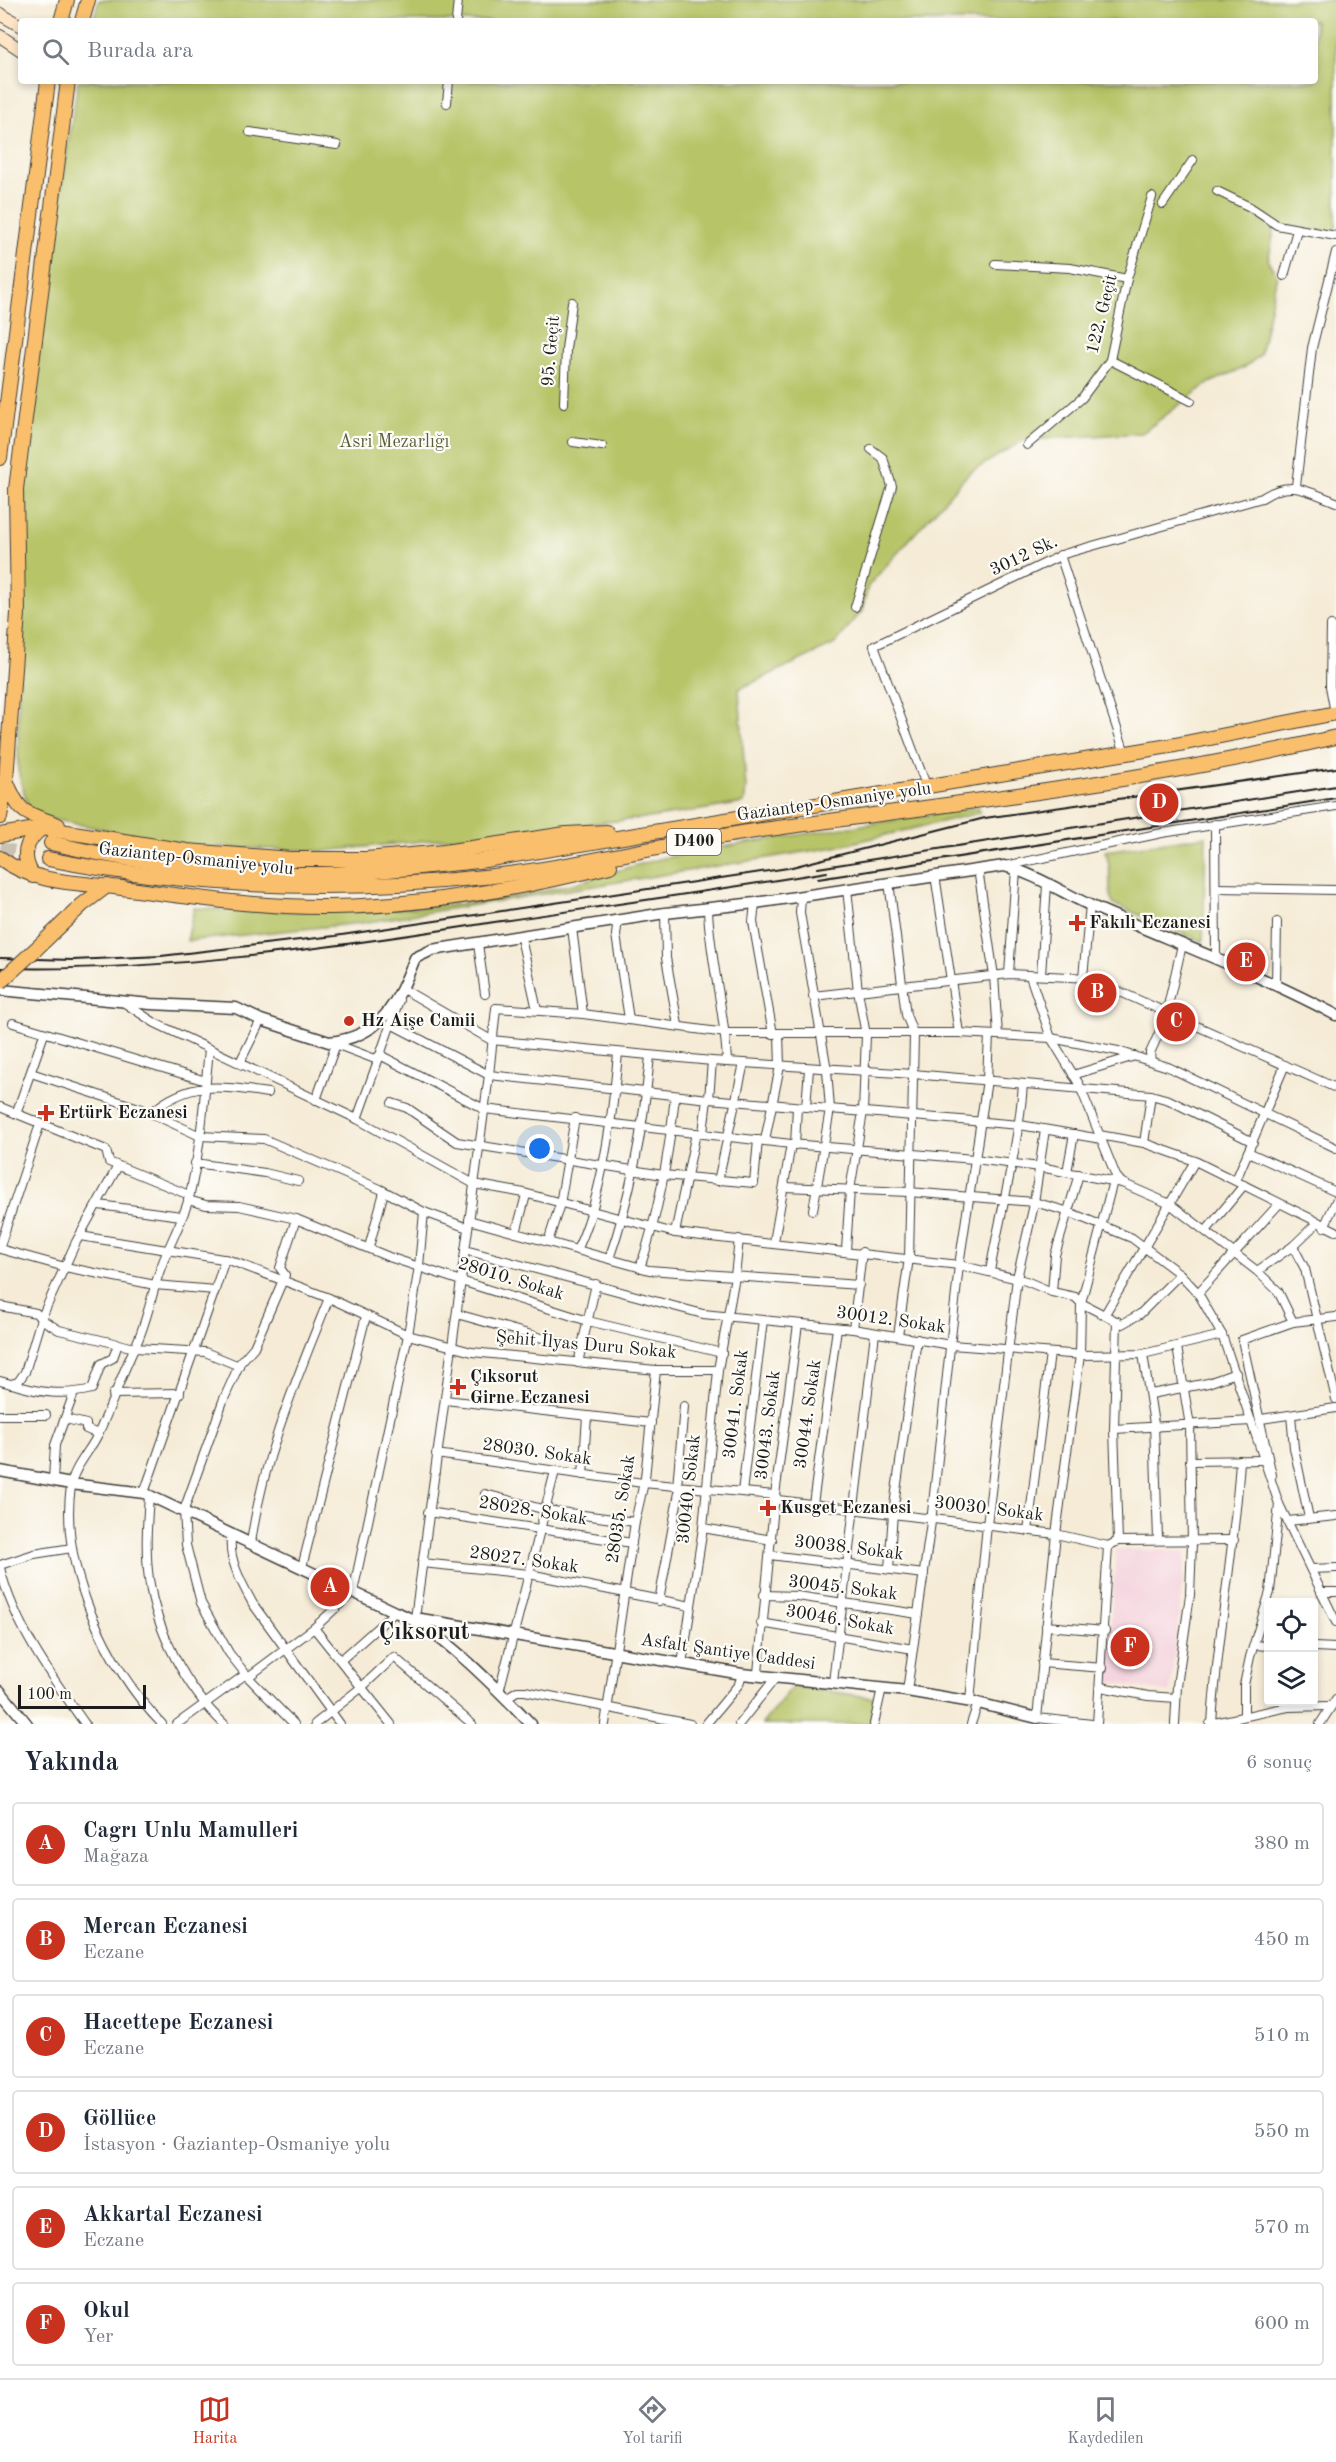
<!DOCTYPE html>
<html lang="tr">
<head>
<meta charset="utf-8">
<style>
  :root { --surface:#fff; --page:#f6f6f7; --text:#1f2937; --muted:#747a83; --line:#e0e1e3; --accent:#c8321e }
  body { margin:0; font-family:"Old Standard TT",serif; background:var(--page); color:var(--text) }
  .controls { position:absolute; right:18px; bottom:18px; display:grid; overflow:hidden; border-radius:6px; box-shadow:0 3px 9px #0003 }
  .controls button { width:54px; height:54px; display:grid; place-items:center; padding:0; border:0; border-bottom:2px solid var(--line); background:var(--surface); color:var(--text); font:30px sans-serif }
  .scale { position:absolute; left:18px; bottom:15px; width:128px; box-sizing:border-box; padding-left:6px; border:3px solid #1c1c1c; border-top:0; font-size:16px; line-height:21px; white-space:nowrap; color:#1c1c1c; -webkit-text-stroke:4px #fdfcf7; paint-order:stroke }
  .you { position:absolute; left:540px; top:1149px; width:21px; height:21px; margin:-15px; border:4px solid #fff; border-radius:50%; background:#1a73e8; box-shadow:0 0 0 9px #1a73e833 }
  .badge { display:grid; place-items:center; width:39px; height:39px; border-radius:50%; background:var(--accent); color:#fff; font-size:20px; font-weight:700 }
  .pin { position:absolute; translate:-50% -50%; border:3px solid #fff; box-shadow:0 2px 6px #0006 }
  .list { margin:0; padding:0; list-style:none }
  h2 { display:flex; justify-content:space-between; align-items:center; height:78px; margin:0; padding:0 24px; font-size:26px }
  h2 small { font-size:20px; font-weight:400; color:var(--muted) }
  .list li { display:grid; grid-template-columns:39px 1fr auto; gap:18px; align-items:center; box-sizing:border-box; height:84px; margin:0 12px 12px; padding:0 12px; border:2px solid var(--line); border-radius:6px }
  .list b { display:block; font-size:22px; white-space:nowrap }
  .list p { margin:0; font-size:20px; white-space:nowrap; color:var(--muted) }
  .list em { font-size:20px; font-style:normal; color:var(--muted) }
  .icon { flex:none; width:33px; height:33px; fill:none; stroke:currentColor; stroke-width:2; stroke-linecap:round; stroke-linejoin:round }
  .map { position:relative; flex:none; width:1336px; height:1724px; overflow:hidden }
  .search { position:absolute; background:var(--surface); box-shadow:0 3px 9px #0003; left:18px; right:18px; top:18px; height:66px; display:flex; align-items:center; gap:15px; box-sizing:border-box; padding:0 21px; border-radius:6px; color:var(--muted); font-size:22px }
  .sheet { height:654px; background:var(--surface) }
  nav { display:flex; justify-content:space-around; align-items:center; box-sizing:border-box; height:84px; border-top:2px solid var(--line); background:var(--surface); font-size:16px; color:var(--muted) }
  nav a { display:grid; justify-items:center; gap:3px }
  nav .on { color:var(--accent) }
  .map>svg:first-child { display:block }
</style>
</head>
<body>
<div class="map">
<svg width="1336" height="1724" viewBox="0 0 1336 1724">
  <rect width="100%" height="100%" fill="#fdfcf7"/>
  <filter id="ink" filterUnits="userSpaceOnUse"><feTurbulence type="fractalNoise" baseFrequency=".0167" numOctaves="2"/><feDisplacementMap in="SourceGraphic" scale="12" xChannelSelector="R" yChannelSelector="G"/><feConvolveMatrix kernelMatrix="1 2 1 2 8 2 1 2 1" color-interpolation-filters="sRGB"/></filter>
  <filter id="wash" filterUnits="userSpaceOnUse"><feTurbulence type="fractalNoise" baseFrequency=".008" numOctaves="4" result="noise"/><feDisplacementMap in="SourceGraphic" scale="24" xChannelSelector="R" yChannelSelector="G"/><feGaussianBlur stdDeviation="1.35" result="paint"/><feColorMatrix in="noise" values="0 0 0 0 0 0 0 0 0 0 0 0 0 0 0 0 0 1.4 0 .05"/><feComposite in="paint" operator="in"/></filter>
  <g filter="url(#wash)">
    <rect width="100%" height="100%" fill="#f5ebd6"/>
    <path fill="#f4cfdc" d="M1116,1549L1186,1551L1170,1693L1106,1681Z"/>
    <g fill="#b7c467" stroke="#6a7042" stroke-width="1.5">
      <path d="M99,0H1336V233L1275,226L1268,261L1277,275L1260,355L1245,367L1207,384L1142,433L1024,440L969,473L868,586L862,611L835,644L739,689L746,789L744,803L656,817L325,851L188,846L46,818L28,807L18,770L20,483L47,275L78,81H1315V21H93Z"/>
      <path d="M978,807L979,813L835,847L631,880L361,923L187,941L194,908C317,914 443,914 564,886C602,877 639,862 678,855C777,836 878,824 978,807Z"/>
      <path d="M1206,836L1203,942L1113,904C1106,889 1114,872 1105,851Z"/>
      <path d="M793,1686L875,1698L870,1724H762Z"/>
    </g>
  </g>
  <g filter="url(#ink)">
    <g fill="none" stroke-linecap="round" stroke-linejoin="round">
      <path stroke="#cac2b1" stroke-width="14" stroke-dasharray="14 7" stroke-linecap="butt" d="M0,849L48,859"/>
      <defs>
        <g id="minor">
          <path d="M456,21L458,0"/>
          <path d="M447,103L449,81"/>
          <path d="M250,132L337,145"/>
          <path d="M1217,191L1250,207L1277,225L1336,236"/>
          <path d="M1163,204L1193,160"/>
          <path d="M995,264L1070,268L1127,279"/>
          <path d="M1284,276L1297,230"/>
          <path d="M1110,360L1191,401"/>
          <path d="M564,403L566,349L572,302"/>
          <path d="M573,442L602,446"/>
          <path d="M1027,445L1082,398L1110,360L1127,279L1152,197"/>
          <path d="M1296,486L1312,348L1336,252"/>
          <path d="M1060,555L1125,753"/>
          <path d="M855,607L892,486L883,458L871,449"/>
          <path d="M1331,625L1330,686L1335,713"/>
          <path d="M926,785L874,646L1064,554L1262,498C1291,479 1307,491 1336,502"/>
          <path d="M1215,824L1216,960"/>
          <path d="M1005,866L1162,833L1336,806"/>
          <path d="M978,869L994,976L998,1035"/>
          <path d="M935,875L959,1033"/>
          <path d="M889,882L906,1015L914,1035L909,1258L898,1336"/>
          <path d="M1216,888L1336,890"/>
          <path d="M801,896L800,913L827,1070L830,1109L813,1210"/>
          <path d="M755,903L753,922L773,1034"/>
          <path d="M708,910C710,961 725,1011 727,1062"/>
          <path d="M665,913L666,958L678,1025"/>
          <path d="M618,920L616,935L629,1019"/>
          <path d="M572,928L583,1014"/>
          <path d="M521,938L537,1010"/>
          <path d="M478,944L485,994"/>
          <path d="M1009,974L1016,869"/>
          <path d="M1041,975L1047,885"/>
          <path d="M1030,976L1051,1038L1079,1084L1116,1176L1122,1183L1170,1204L1257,1271L1278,1291L1293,1322"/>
          <path d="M1083,977L1090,905"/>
          <path d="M1276,985L1277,922"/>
          <path d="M403,989L491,1040L712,1061L913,1074L1151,1095"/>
          <path d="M813,996L1009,974L1089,978L1336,1088"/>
          <path d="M123,1002L155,1023L357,1119L474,1184L524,1193L675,1233L959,1265L1026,1281L1052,1292L1075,1297L1081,1303L1080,1355L1056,1534L1037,1718L1092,1724"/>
          <path d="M1167,1010L1182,945"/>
          <path d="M13,1023L206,1081"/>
          <path d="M391,1024L489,1075L709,1099L1020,1125L1101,1139"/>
          <path d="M330,1042L375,1059L380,1055L399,1000"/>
          <path d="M1151,1061L1150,1053L1169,1011"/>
          <path d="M242,1065V1058L261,1020"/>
          <path d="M31,1073L142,1109L200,1136L264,1139L380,1189L424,1212L468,1228"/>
          <path d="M1073,1075L1135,1056"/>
          <path d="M709,1099L712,1061"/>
          <path d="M316,1100L336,1044"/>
          <path d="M392,1103L407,1108L457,1142L663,1175L754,1183L758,1140"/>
          <path d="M0,1107L106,1150L109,1162L189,1195"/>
          <path d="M806,1107L809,1069"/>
          <path d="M151,1113C188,1080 221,1086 268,1093"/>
          <path d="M16,1114L44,1034"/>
          <path d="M357,1119L380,1055L484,1109L791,1144L974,1159L1040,1167L1122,1183"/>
          <path d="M703,1133L707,1099"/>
          <path d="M1099,1135L1144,1143L1195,1161L1336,1231"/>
          <path d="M765,1140L780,1066L779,1034"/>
          <path d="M1144,1143L1151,1095L1169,1100L1253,1142"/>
          <path d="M795,1145L797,1107"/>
          <path d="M1248,1152L1336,1192"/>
          <path d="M195,1163L265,1173L298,1181"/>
          <path d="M1067,1172L1074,1134"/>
          <path d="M1236,1180L1285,1065"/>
          <path d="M718,1181L744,1063"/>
          <path d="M1113,1181L1081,1303L1122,1324L1140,1314L1180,1274"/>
          <path d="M784,1187L909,1192L1034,1202L1066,1211L1132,1238L1180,1274L1198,1293L1222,1335L1279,1504L1336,1622"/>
          <path d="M188,1200L206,1205L239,1206L296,1219L280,1268L285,1275L283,1280L254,1347L240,1363L223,1401L184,1510L186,1545L201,1603L229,1653L248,1677L294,1724"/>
          <path d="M99,1205L181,1216"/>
          <path d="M296,1219L389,1257L461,1281L588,1321L722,1353"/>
          <path d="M469,1220L649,1270L859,1285"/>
          <path d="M1324,1227L1336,1201"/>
          <path d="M1206,1231L1244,1185"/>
          <path d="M516,1233L526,1195"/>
          <path d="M675,1233L696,1133"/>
          <path d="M80,1236L229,1260L329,1298L408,1335L472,1352L656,1370H718"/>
          <path d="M548,1242L560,1204L575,1118"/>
          <path d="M774,1242L791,1144"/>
          <path d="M0,1246L40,1124"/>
          <path d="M1293,1246L1305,1269L1336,1399"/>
          <path d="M369,1247L384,1192"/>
          <path d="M0,1249L65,1267L155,1285L215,1290L144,1493"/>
          <path d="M465,1250L703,1314L853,1329L951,1345L1083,1355L1143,1354L1222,1335"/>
          <path d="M577,1250C603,1196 613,1113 618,1053"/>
          <path d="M846,1250L850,1190L863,1112L866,1035L858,991L847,889"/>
          <path d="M609,1259C631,1196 644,1122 650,1056"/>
          <path d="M640,1268C659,1212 669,1154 675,1096"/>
          <path d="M990,1271C1001,1210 1019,1145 1023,1084"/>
          <path d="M1257,1271L1293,1246L1318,1222"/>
          <path d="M215,1290L225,1259"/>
          <path d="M1052,1292L1055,1255L1079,1174"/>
          <path d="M1198,1293L1279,1204"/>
          <path d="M0,1306L36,1313L41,1319L59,1330L135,1348L205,1352L239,1366"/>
          <path d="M457,1314L581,1349"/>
          <path d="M1105,1314L1195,1161"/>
          <path d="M1117,1321L1114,1429L1118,1541"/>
          <path d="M853,1329L862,1252"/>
          <path d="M1143,1354L1154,1424L1158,1539"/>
          <path d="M578,1363L596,1284"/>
          <path d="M0,1381L11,1384L18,1382L25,1372L41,1319L76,1242L118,1166"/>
          <path d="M12,1384C40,1393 63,1396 92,1389L101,1364L113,1358L118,1344"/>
          <path d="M113,1394L180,1393"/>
          <path d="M1151,1394L1208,1383L1236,1373"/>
          <path d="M445,1400L651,1423"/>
          <path d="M0,1415H46"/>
          <path d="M1291,1415L1294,1448L1309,1518"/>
          <path d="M66,1419L86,1424V1429L98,1434"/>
          <path d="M1261,1419L1336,1408"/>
          <path d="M1114,1429L1251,1421"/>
          <path d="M436,1454L643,1483L775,1495L778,1500L1056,1534L1108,1546L1118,1541L1234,1540"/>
          <path d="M1190,1461L1264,1460"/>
          <path d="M583,1475L587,1416"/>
          <path d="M1272,1475L1242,1340L1293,1322L1336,1317"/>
          <path d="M53,1480L55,1445L74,1393"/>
          <path d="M677,1487L684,1406"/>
          <path d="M742,1492L763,1320"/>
          <path d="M485,1494L546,1510L635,1522"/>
          <path d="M149,1496C147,1524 145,1551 149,1579C156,1631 186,1688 224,1724"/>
          <path d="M813,1504L837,1328"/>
          <path d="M428,1512L632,1543"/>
          <path d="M1288,1521L1336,1516"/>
          <path d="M703,1528L772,1540"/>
          <path d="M1028,1531L1050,1353"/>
          <path d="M232,1534C226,1556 242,1584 253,1604L340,1724"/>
          <path d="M251,1543C263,1457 297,1378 329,1298"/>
          <path d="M770,1555L924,1574"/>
          <path d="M422,1563L529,1574L691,1606"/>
          <path d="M0,1565L34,1554L72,1548"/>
          <path d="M302,1567L366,1316"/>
          <path d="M0,1568C14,1625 51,1676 85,1724"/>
          <path d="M889,1569L893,1513L917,1339"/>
          <path d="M1311,1569L1336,1568"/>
          <path d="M1321,1592H1336"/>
          <path d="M764,1595L797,1596L918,1614"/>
          <path d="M659,1601L680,1487"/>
          <path d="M415,1618L489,1075L496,1008L583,1014L726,1033H959L1051,1038L1118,1051L1168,1067L1336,1148"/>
          <path d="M761,1623L913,1649"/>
          <path d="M1046,1626L1105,1631"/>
          <path d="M314,1628L391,1724"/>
          <path d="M1254,1645L1268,1646"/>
          <path d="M1314,1647L1336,1648"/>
          <path d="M341,1660L395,1612"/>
          <path d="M1042,1663L1103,1668"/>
          <path d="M682,1664L703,1528L718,1370L735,1276L739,1239"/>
          <path d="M758,1673L775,1495L798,1324"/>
          <path d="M248,1677L314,1628L353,1592L408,1335L419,1266L424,1212"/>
          <path d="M833,1682L875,1333"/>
          <path d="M1101,1687L1148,1696L1176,1698"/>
          <path d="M907,1691L931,1522L959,1265L987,1080L989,1035"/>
          <path d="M499,1692L555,1471"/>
          <path d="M506,1698L517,1691H525L690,1724"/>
          <path d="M970,1701L987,1525L1017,1278L1033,1209L1045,1130"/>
          <path d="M1244,1715V1685L1250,1657L1270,1592L1279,1504"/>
          <path d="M162,1724C107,1668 59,1566 71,1486C73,1468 91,1450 98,1434C112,1405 121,1375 135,1347C146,1325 151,1297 159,1273C167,1248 182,1223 189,1198C201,1149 204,1099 209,1049"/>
          <path d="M177,1724L246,1674"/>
          <path d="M315,1724L362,1687L394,1657L472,1724"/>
          <path d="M605,1724L635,1522L645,1478L656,1370"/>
          <path d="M706,1724L739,1684L742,1674"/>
          <path d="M739,1724L777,1676"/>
          <path d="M874,1724L882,1688"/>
          <path d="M971,1724L978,1703"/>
          <path d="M1097,1724L1108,1546"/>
          <path d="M1175,1724L1177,1686L1190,1595L1192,1542L1190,1426L1177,1347"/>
          <path d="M1210,1724L1288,1707L1329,1706"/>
          <path d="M1212,1724C1217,1635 1235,1549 1240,1460"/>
          <path d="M1320,1724L1336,1699"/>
        </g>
        <g id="tertiary">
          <path d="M0,990L151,1004L236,1008L261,1020L329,1042C382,1037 397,1003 415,958L432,950L665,913L755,903L1004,866C1036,874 1066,895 1096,908C1176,943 1259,974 1336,1015"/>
          <path d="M0,1471L71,1484L144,1493L395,1612C437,1626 499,1691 531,1724"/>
          <path d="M415,1618L742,1674L907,1691L978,1703L1037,1718"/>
          <path d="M0,1691L27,1724"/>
        </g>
        <g id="secondary">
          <path d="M0,14L21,26"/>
          <path d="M0,36L21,50"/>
        </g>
        <g id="primary">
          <path d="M61,21L67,0"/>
          <path d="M82,21L88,0"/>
          <path d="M0,458L48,81"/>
          <path d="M0,817L6,780L18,613L16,489L68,81"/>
        </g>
        <g id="trunk">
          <path d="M6,780C20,816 25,812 58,825"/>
          <path d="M0,835L42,828L187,851L291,859H366L444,852L566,834L607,832"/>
          <path d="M51,843C131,862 213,873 296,874C357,875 418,867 479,861L1175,745L1336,713"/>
          <path d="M0,858C36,885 79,882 122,888C191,897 261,908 331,907C425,906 519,889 610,866"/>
          <path d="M48,859C193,888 338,893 484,877C576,867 664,844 755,831C949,804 1145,782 1336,737"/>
          <path d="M33,876C21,857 24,842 42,828"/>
          <path d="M36,949L82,905L107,886"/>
        </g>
      </defs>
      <use href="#minor" stroke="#3d3b38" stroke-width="10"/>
      <use href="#tertiary" stroke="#3d3b38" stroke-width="13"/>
      <use href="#secondary" stroke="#3d3b38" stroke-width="14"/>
      <use href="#primary" stroke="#3d3b38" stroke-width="16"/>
      <use href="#trunk" stroke="#3d3b38" stroke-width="16"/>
      <use href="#minor" stroke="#fff" stroke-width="8"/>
      <use href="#tertiary" stroke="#fff" stroke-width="10"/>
      <use href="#secondary" stroke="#fde5c5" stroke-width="12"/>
      <use href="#primary" stroke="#f9bf6d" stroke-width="14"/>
      <use href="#trunk" stroke="#f9bf6d" stroke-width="14"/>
      <g stroke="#1c1c1c" stroke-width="2">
        <path d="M818,868L1336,786"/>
        <path d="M818,879L1336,798"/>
        <path d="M0,958L73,960L161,956L335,936L788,868L985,818L1336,768"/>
        <path d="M0,968C162,972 322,949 482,924C597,907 712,891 827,872"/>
      </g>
      <defs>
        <path id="trunk-bridge" d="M0,982L36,949"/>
      </defs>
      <use href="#trunk-bridge" stroke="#3d3b38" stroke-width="16" stroke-linecap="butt"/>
      <use href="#trunk-bridge" stroke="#f9bf6d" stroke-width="14"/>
    </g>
  </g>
  <g fill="#c8321e" stroke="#fdfcf7" stroke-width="2">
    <path d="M1074 914h6v6h6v6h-6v6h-6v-6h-6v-6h6z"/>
    <circle cx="349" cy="1021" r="6"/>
    <path d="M43 1104h6v6h6v6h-6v6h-6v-6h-6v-6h6z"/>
    <path d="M455 1378h6v6h6v6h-6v6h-6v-6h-6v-6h6z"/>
    <path d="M765 1499h6v6h6v6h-6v6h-6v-6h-6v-6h6z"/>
  </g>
  <g text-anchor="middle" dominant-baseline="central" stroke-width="4.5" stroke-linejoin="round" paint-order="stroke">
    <rect fill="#fdfcf7" stroke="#605f5e" stroke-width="1.5" x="667" y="829" width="54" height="26" rx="4.5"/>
    <g font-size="16" font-weight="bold" fill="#1c1c1c">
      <text x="694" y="842">D400</text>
    </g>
    <g font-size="18" fill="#1c1c1c" stroke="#fdfcf7">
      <text transform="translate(1102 314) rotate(-76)">122. Geçit</text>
      <text transform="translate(551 351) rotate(-85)">95. Geçit</text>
      <text transform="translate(1024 556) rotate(-25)">3012 Sk.</text>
      <text transform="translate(834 802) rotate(-8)">Gaziantep-Osmaniye yolu</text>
      <text transform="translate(196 859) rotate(6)">Gaziantep-Osmaniye yolu</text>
      <text transform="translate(511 1279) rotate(17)">28010. Sokak</text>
      <text transform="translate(891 1320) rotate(8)">30012. Sokak</text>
      <text transform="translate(586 1345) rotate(5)">Şehit İlyas Duru Sokak</text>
      <text transform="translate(736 1404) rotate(-83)">30041. Sokak</text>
      <text transform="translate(808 1414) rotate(-82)">30044. Sokak</text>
      <text transform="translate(768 1425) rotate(-83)">30043. Sokak</text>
      <text transform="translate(537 1452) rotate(8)">28030. Sokak</text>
      <text transform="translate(689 1489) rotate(-84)">30040. Sokak</text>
      <text transform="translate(621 1509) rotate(-81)">28035. Sokak</text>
      <text transform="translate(989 1509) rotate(7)">30030. Sokak</text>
      <text transform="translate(533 1511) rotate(9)">28028. Sokak</text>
      <text transform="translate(849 1548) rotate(7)">30038. Sokak</text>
      <text transform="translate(524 1560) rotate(8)">28027. Sokak</text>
      <text transform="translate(843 1588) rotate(7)">30045. Sokak</text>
      <text transform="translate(840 1620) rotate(10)">30046. Sokak</text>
      <text transform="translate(728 1652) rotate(8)">Asfalt Şantiye Caddesi</text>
    </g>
    <g font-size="18" fill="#5a5f3a" stroke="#fdfcf7">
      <text x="394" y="442">Asri Mezarlığı</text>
    </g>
    <g font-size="18" font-weight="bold" fill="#1c1c1c" stroke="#fdfcf7" text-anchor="start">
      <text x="1089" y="923">Fakılı Eczanesi</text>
      <text x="361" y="1021">Hz Aişe Camii</text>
      <text x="58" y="1113">Ertürk Eczanesi</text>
      <text x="470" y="1377">Çıksorut<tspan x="470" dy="21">Girne Eczanesi</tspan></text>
      <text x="780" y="1508">Kusget Eczanesi</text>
    </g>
    <g font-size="24" font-weight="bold" fill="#1c1c1c" stroke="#fdfcf7">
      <text x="424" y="1633">Çıksorut</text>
    </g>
  </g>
</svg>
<div class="controls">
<button><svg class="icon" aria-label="locate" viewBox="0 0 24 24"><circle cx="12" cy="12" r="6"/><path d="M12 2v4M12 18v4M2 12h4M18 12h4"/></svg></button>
<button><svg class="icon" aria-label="layers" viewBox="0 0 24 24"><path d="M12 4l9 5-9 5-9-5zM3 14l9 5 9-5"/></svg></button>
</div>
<div class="scale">100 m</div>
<div class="you"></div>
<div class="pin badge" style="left:330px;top:1587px">A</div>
<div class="pin badge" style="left:1097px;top:993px">B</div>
<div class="pin badge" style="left:1176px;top:1022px">C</div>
<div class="pin badge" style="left:1159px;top:803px">D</div>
<div class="pin badge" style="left:1246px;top:962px">E</div>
<div class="pin badge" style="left:1130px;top:1647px">F</div>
<div class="search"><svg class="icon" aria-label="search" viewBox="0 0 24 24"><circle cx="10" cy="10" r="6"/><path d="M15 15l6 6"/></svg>Burada ara</div>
</div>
<section class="sheet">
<h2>Yakında<small>6 sonuç</small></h2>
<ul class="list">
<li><span class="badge">A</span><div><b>Cagrı Unlu Mamulleri</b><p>Mağaza</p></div><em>380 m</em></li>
<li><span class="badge">B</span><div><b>Mercan Eczanesi</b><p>Eczane</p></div><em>450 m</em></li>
<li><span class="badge">C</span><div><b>Hacettepe Eczanesi</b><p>Eczane</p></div><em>510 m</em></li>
<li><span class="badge">D</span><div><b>Göllüce</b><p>İstasyon · Gaziantep-Osmaniye yolu</p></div><em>550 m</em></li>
<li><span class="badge">E</span><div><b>Akkartal Eczanesi</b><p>Eczane</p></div><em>570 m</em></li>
<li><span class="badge">F</span><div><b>Okul</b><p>Yer</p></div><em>600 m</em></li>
</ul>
</section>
<nav>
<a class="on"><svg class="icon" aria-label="map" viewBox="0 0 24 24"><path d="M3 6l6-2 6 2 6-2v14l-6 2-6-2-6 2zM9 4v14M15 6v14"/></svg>Harita</a>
<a><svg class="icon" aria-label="directions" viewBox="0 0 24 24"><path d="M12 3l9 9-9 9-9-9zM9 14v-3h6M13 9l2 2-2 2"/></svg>Yol tarifi</a>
<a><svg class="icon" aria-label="saved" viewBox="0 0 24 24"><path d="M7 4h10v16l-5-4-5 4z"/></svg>Kaydedilen</a>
</nav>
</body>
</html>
